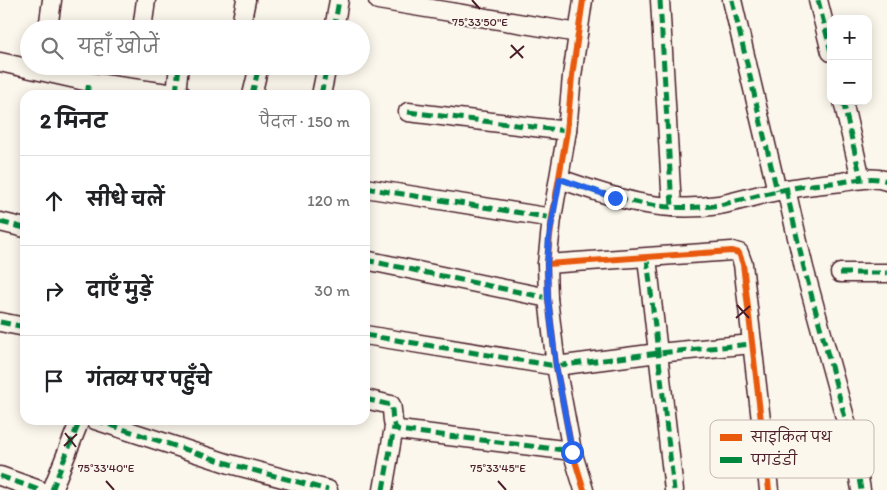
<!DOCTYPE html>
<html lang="hi">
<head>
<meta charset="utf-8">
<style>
  :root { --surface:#fff; --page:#f6f6f6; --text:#202124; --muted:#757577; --line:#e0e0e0 }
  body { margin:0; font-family:Itim,"Playpen Sans Deva",sans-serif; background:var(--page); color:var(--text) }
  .controls { position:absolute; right:15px; top:15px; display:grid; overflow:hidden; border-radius:10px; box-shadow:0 2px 12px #0003 }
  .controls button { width:45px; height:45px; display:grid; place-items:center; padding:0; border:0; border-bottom:1px solid var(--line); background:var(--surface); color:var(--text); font:25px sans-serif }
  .stop { position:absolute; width:15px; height:15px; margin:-11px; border:4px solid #2563eb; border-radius:50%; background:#fff }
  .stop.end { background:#2563eb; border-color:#fff; box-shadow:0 1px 5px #0008 }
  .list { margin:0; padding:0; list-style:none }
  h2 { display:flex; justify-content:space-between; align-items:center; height:65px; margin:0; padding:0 20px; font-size:21px }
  h2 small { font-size:16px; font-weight:400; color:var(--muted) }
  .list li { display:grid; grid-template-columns:32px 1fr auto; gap:15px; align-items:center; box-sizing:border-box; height:90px; padding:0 20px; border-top:1px solid var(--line) }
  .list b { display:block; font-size:19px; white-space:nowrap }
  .list em { font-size:16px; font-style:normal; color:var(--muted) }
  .icon { flex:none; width:28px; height:28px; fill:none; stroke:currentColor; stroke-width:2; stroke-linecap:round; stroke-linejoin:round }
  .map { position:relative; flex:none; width:887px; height:490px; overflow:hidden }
  .search { position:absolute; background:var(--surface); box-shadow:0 2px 12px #0003; left:20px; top:20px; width:350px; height:55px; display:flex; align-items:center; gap:12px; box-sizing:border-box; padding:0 18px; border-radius:28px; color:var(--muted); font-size:19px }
  .panel { position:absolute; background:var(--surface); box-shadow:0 2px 12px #0003; left:20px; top:90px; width:350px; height:335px; border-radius:15px }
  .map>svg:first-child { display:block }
</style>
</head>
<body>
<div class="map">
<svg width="887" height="490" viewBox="0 0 887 490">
  <rect width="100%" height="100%" fill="#fbf7ec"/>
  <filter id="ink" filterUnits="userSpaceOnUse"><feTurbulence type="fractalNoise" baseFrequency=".02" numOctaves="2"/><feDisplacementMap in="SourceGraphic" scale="10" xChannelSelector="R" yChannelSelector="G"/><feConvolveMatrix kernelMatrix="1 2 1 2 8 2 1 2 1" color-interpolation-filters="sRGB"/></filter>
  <g filter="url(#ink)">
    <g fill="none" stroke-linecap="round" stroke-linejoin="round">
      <defs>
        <g id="street">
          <path d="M378,0L578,33"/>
          <path d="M583,0L572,76L567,131L552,218L547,264L548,298L556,366L572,451L584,490"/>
          <path d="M660,0L672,207"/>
          <path d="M732,0L777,191"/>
          <path d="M818,0L831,52"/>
          <path d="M48,29L52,0"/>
          <path d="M142,29L146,0"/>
          <path d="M240,29L246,0"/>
          <path d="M334,29L339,0"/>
          <path d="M0,62L89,82L182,95"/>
          <path d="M176,93L179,66"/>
          <path d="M252,95L259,66"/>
          <path d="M321,95L327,66"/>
          <path d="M843,101L861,179"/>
          <path d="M408,112L567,131"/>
          <path d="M560,179C614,198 660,214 719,205C739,201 758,195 778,191C799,186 821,184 842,182C856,180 873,176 887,181"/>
          <path d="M365,188L552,218"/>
          <path d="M786,189L804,268L855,454L861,490"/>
          <path d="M0,222L25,228"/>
          <path d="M647,258L674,490"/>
          <path d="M365,260L548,298"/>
          <path d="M547,264L732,251L739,253L743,264L769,490"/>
          <path d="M840,273H887"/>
          <path d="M0,322L25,327"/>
          <path d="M365,335L556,366L658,353L752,344"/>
          <path d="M365,399L391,405C394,414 390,425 399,430L572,451"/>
          <path d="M95,420L230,464L328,490"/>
          <path d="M0,476L39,490"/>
          <path d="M52,490L80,420"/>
          <path d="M383,490L394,427"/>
        </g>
      </defs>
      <use href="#street" stroke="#4a1f2b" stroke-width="21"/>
      <use href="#street" stroke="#fbf7ec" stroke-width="18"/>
      <g stroke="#00873e" stroke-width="5" stroke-dasharray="10 5" stroke-linecap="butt">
        <path d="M660,0L672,207"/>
        <path d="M732,0L777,191"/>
        <path d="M818,0L831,52"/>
        <path d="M334,29L339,0"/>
        <path d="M176,93L179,66"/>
        <path d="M87,95L89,82"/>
        <path d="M252,95L259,66"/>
        <path d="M321,95L327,66"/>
        <path d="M843,101L861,179"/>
        <path d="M408,112L567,131"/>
        <path d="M560,179C614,198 660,214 719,205C739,201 758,195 778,191C799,186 821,184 842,182C856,180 873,176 887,181"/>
        <path d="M365,188L552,218"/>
        <path d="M786,189L804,268L855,454L861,490"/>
        <path d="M0,222L25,228"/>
        <path d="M647,258L674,490"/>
        <path d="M365,260L548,298"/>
        <path d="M840,273H887"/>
        <path d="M0,322L25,327"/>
        <path d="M365,335L556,366L658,353L752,344"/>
        <path d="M365,399L391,405C394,414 390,425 399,430L572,451"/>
        <path d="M95,420L230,464L328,490"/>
        <path d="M0,476L39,490"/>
        <path d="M52,490L80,420"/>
        <path d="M383,490L394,427"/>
      </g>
      <defs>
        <g id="cycleway">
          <path d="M583,0L572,76L567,131L552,218L547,264L548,298L556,366L572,451L584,490"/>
          <path d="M547,264L732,251L739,253L743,264L769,490"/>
        </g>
      </defs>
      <use href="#cycleway" stroke="#fbf7ec" stroke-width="9"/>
      <use href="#cycleway" stroke="#e8590c" stroke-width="6"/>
    </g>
  </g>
  <g fill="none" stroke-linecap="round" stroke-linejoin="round" filter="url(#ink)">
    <path stroke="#2563eb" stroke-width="6" d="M572,452L556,366L548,298L547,264L549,237L560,179L615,198"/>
  </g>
  <path fill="none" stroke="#4a1f2b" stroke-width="2" d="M472,0L480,9M511,45L523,58M510,58L524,46M737,305L749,318M736,318L750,306M65,433L76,447M64,446L77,434M106,481L114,490M498,481L506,490"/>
  <rect x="710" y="420" width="164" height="58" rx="8" fill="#fbf7ec" stroke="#c6b6b2" stroke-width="1"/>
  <rect x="720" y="434" width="22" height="7" fill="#e8590c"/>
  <rect x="720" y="457" width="22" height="6" fill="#00873e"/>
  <g font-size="14" fill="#4a1f2b">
    <text x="751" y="442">साइकिल पथ</text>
    <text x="751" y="465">पगडंडी</text>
  </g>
  <g font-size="12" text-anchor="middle" fill="#4a1f2b" stroke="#fbf7ec" stroke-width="4" stroke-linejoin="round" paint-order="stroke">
    <text x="480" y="26">75°33'50"E</text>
    <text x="106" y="472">75°33'40"E</text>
    <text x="498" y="472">75°33'45"E</text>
  </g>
</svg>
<div class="controls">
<button>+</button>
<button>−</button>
</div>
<div class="stop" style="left:572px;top:452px"></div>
<div class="stop end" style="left:615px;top:198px"></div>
<div class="search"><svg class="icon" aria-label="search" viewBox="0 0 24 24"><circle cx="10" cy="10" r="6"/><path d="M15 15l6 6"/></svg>यहाँ खोजें</div>
<section class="panel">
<h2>2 मिनट<small>पैदल · 150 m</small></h2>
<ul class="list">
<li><svg class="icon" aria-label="ahead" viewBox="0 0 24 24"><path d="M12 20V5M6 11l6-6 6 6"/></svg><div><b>सीधे चलें</b></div><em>120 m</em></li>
<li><svg class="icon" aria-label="right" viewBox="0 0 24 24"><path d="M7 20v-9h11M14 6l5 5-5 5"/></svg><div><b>दाएँ मुड़ें</b></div><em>30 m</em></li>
<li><svg class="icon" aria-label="arrive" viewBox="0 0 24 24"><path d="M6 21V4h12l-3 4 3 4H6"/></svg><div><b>गंतव्य पर पहुँचे</b></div></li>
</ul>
</section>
</div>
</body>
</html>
